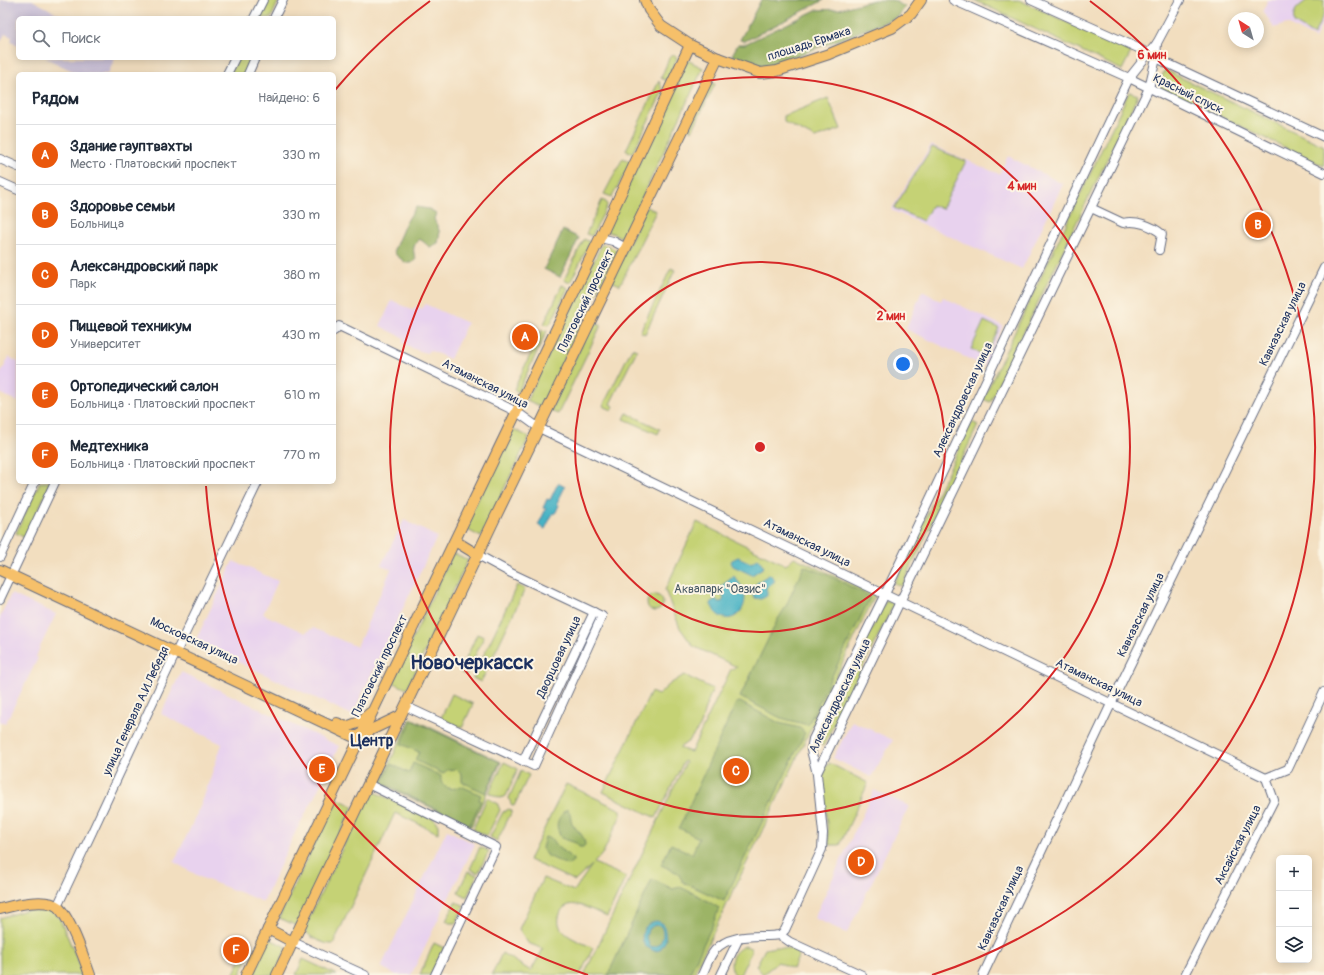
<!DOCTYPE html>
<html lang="ru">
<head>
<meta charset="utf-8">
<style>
  :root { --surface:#fff; --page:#f2f2f3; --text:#1f2937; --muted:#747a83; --line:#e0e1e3; --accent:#ea580c }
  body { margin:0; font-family:Pangolin,sans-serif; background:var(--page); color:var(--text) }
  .controls { position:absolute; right:12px; bottom:12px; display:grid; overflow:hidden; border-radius:6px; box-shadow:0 2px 10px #0003 }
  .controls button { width:36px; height:36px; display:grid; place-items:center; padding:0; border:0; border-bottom:1px solid var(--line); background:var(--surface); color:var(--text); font:20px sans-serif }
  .compass { position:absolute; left:1228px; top:12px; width:36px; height:36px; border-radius:50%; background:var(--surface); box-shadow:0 2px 10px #0003; rotate:323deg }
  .you { position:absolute; left:903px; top:364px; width:14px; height:14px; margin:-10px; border:3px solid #fff; border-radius:50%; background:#1a73e8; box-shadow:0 0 0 6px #1a73e833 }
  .badge { display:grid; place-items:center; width:26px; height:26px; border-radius:50%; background:var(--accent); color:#fff; font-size:13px; font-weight:700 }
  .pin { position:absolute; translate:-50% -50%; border:2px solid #fff; box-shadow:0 1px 4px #0006 }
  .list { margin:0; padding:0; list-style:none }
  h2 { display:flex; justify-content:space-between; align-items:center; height:52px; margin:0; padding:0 16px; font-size:17px }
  h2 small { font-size:13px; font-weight:400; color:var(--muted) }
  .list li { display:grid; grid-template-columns:26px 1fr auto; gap:12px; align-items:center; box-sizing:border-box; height:60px; padding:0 16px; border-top:1px solid var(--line) }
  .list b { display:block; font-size:15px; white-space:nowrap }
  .list p { margin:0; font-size:13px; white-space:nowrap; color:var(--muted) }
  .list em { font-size:13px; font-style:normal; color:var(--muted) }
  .icon { flex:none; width:22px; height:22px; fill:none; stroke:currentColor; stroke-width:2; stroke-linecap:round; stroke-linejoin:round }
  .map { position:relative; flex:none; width:1324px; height:975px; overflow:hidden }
  .search { position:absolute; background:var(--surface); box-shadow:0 2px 10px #0003; left:16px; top:16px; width:320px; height:44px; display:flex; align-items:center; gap:10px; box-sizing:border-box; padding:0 14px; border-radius:6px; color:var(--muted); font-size:15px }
  .panel { position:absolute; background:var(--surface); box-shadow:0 2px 10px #0003; left:16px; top:72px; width:320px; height:412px; border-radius:6px }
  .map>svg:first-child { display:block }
</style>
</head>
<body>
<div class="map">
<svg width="1324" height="975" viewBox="0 0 1324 975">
  <rect width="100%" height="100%" fill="#fcf5e5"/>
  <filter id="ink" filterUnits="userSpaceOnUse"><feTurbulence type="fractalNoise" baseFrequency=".025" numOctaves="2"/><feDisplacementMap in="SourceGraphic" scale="8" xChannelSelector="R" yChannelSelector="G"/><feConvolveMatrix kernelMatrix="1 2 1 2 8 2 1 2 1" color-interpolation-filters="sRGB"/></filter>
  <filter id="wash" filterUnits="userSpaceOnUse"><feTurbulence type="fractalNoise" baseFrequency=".012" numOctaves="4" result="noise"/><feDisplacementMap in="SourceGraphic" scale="16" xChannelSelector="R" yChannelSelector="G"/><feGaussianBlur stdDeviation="0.9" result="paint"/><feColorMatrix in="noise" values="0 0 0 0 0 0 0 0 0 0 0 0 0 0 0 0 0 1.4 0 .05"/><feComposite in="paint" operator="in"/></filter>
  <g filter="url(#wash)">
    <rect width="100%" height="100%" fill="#f2debf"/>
    <g fill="#e8d2ee">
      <path d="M1268,0H1324V19L1315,39L1287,24L1274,28L1263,11Z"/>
      <path d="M931,145L999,174L1008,156L1063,184L1022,269L891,210Z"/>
      <path d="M922,291L941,301L943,297L1003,326L984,366L906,329Z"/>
      <path d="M392,300L413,311L416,306L422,309L425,304L467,323L450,359L429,350L427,353L414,349L402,342L404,338L380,326Z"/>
      <path d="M9,357L18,362V402L0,393V375Z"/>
      <path d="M404,520L437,537L352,715L195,642L233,561L278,581L263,614L305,633L313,628L357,647L391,569L381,565Z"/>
      <path d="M11,594L56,614L40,647L36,657L38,658L5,724L0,722V617Z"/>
      <path d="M181,672L339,746L314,798L295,833L263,902L244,894L202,878L174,862L200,808L222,744L161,714Z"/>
      <path d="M852,721L893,740L871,777L833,758Z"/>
      <path d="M874,790L909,806L847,933L814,918Z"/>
      <path d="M447,830L475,844L411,975H396L381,967Z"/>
    </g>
    <g fill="#c9bfd7">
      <path d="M0,0H32L66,18H18V45L11,42L12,37L5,34L0,43Z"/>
      <path d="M45,58H115L108,74H79Z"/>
    </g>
    <g fill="#c5d274" stroke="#708069">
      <path d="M266,0H279L271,18H257Z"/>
      <path d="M974,0H1019L1131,52L1122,70Z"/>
      <path d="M1307,0H1324V13L1314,35L1294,23C1292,10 1297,8 1307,0Z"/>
      <path d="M675,55L677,58L667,81L661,78L670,56Z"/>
      <path d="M238,58H252L245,74H230Z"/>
      <path d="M687,60L703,68L623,238L607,231Z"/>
      <path d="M1165,70L1324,146V166L1157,86Z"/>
      <path d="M659,81L663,91L633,152L630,153L626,150Z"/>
      <path d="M709,82L715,84L692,131L689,129Z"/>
      <path d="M1129,92L1138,95L990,402L983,399Z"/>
      <path d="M828,98L841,129L815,138L784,122V116Z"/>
      <path d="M932,147L966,161L942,209L932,205L923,221L894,208Z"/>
      <path d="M623,158L631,162L612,197L604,194Z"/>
      <path d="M602,200L606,202L607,206L592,236L586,234Z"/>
      <path d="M646,207L656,211L620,285L611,281Z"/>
      <path d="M584,239L590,242L570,283L564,280Z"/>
      <path d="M602,244L617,250L541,407L527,400Z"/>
      <path d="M671,268L675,270L645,334L640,332Z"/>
      <path d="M562,285L568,288L551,323L549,325L544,324Z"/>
      <path d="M593,321L601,325L558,414L550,411Z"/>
      <path d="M984,321L999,328L986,356L971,349Z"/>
      <path d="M542,330L547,331L518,392L514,389Z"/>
      <path d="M632,348L637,350L610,404L614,406L612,410L603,406Z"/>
      <path d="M627,413L660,429L658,434L624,419Z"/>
      <path d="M972,422L978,425L902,586L894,583Z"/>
      <path d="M513,429L529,437L481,537L464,528Z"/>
      <path d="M40,482H51L25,538L16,533Z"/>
      <path d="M697,522L786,565L794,557L875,595L693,975H584L686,762L684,761L656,818L603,792L651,692L658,695L670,684L684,675L713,689L705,708L701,725L689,741L679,748L691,752L731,669L737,667L693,646L680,628L665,590Z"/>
      <path d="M453,553L468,560L407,689L392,682Z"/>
      <path d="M517,585L525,589L481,682L473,678Z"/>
      <circle cx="655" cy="603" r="8"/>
      <path d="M886,600L894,604L823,746L816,742Z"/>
      <path d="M477,634L484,637L466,675L460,672Z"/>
      <path d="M452,694L473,704L462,728L441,718Z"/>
      <path d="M411,718L501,762L471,827L380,783Z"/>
      <path d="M504,762L518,769L506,796L500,798L489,793Z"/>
      <path d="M829,763L868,783L840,845H829L822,772Z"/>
      <path d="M521,771L529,775L514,806L511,804L509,798Z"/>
      <path d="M566,784L621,810V815L603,853L594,863L626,877L607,917C593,911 565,892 559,917C558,922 559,927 563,931C570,939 584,943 593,948L580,975H492L502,953L531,971L543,949L528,943L519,929L543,878L574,891L592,865L575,881L529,860Z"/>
      <path d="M370,790L434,819L438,825V833L395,813L333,944C325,945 311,938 306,932L305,927Z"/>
      <path d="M336,798L353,806L297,926L279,918Z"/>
      <path d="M487,798L497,803L500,810L487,836L473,829Z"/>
      <path d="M509,809L512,811L497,841L490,837L503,812Z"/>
      <path d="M480,847L489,851L478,873L470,869Z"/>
      <path d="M468,871L477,875L467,897L458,892Z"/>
      <path d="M455,902L464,905L456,923H450L446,921Z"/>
      <path d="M47,907L59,917L84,975H0V918L29,909Z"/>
      <path d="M267,938L287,947L274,975H249Z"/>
      <path d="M434,943L444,948L431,975H420Z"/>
      <path d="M745,946L751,948V952L740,975H735C727,963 732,951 745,946Z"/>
      <path d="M247,947L251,951L240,975H233Z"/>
      <path d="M776,947L793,949L799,955L793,969L778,962L763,974L756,966L765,949Z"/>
      <path d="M303,959L337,975H296Z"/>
    </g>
    <g fill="#9cb466" stroke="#5c7262">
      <path d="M761,0H824L745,41L740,40Z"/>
      <path d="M874,0H893L905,7L898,17L767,67L761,68L732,55L738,44H745L816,10L839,9Z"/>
      <path d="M416,207L429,209L436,213L434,219C439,231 441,229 438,243L430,247C426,245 424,241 419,239C413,245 412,251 416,259L412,263H406L395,254L394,250L405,224Z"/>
      <path d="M563,230L579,238L560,277L544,269Z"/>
      <path d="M804,566L828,575L869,596L870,598L808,725L781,718L740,697L778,619L785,608Z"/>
      <path d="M740,702L779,723L800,728L805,733L724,901L683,882L678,873L661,865L671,844L692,854L699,838L679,828L736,703Z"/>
      <path d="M412,720L500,762L486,793L462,782V774L457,769L447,770L443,774L415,760L419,752L401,744Z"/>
      <path d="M413,763L441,776C439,789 453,791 461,786L481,795L479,800L481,801L470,825L382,783L391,764L409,773Z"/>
      <path d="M565,810H568C571,814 570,818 572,823C577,832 584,833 585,845L583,847H579L576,843L561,838C555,824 556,822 565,810Z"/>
      <path d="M545,837L551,838L555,844L574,860L569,864L567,865L546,855L542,848Z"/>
      <path d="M652,879L673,889L680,887L701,897L719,908L713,924L689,975H608Z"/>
    </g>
    <g fill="#46b2c4" stroke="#307091" fill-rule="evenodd">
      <path d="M558,483L565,487L557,503L559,505L555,514L553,513L545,529L538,525L546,509L543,508L547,499L550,500Z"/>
      <path d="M738,557L751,563L758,558L764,567L752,575L733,566L731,562L732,560Z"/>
      <path d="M770,574L775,581L766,588L767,591V596L761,599L755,598L752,593C751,584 763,579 770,574Z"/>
      <path d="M734,576C737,581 743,586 744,592C749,609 732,627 717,614C714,611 712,606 710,603L716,599L718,602H722L724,598L719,590L720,587Z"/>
      <path d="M656,921C666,922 665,933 666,940L660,950L654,951L645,946C639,935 643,924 656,921ZM655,925L661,926C665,934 663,945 653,947L650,946L646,937L648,929Z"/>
    </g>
  </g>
  <g filter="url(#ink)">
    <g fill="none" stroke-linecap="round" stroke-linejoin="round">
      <defs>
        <g id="minor">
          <path d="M953,0L1129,78L1324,173"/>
          <path d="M1031,0L1138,48L1156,58L1324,137"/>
          <path d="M254,18L263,0"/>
          <path d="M274,18L283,0"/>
          <path d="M227,74L235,58"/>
          <path d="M248,74L255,58"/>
          <path d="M0,159L18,167"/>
          <path d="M0,182L18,190"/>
          <path d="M1091,208L1123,223C1136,220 1151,225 1162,234L1159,250"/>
          <path d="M600,238L613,241L626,248"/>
          <path d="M334,331L339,326L517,412L539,428L1266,778"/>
          <path d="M0,557L35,482"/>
          <path d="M0,599L55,482"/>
          <path d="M405,706L534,766L602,616L511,573L478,555"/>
          <path d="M523,761L594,612"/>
          <path d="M817,773L1149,88L1156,58L1157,43"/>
          <path d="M368,784L496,847L435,975"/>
          <path d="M57,907L171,663L258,482"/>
          <path d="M780,935L790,942L862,975"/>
          <path d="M293,942L365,975"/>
          <path d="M702,975C706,967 709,957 715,950C731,932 759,938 780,935L785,930L822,849L823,833L817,774L811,750L813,739L885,594L1129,78L1157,43L1180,0"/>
          <path d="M721,975L739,938"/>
          <path d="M983,975L1112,702L1324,268"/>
          <path d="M1185,975L1274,800L1266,778L1288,769L1324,692"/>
        </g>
        <g id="major">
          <path d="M645,0L649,10L661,26L690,45L718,58L760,73L777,71L829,54L892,28L911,14L921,0"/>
          <path d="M455,541L478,555"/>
          <path d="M0,570L352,736H358L400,716"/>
          <path d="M337,723L346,727L360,722L370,713"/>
          <path d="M0,909C14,905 46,897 58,907C71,919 84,958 90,975"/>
          <path d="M268,929L293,942"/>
          <path d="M246,975L600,238L690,45"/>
          <path d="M277,975L494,520L718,58"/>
        </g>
      </defs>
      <use href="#minor" stroke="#666c80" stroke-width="10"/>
      <use href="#major" stroke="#666c80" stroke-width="12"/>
      <use href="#minor" stroke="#fff" stroke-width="8"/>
      <use href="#major" stroke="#f6c06b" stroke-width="10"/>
    </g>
  </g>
  <g fill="none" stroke="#d62828" stroke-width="2">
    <circle cx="760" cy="447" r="185"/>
    <circle cx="760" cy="447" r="370"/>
    <path d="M588 975A555 555 0 0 1 206 486M335 90A555 555 0 0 1 430 1M1090 1A555 555 0 0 1 932 975"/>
  </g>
  <g text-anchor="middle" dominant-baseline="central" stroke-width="4" stroke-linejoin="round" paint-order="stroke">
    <g font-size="12" fill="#1b2f5e" stroke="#fcf5e5">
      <text transform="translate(809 44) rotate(-18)">площадь Ермака</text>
      <text transform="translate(1188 94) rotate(26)">Красный спуск</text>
      <text transform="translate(586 301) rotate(-64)">Платовский проспект</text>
      <text transform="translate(1283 324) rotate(-64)">Кавказская улица</text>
      <text transform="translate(485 384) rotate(27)">Атаманская улица</text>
      <text transform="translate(963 400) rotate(-65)">Александровская улица</text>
      <text transform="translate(807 543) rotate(26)">Атаманская улица</text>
      <text transform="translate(1141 615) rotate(-64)">Кавказская улица</text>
      <text transform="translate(194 641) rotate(25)">Московская улица</text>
      <text transform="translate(559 657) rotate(-65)">Дворцовая улица</text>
      <text transform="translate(380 666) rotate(-64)">Платовский проспект</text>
      <text transform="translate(1099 683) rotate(26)">Атаманская улица</text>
      <text transform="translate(840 696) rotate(-64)">Александровская улица</text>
      <text transform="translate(136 711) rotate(-65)">улица Генерала А.И.Лебедя</text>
      <text transform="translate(1238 845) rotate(-63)">Аксайская улица</text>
      <text transform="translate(1001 908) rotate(-65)">Кавказская улица</text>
    </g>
    <g font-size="12" fill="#465864" stroke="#fcf5e5">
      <text x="720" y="589">Аквапарк "Оазис"</text>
    </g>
    <g font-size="16" font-weight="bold" fill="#1b2f5e" stroke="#fcf5e5">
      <text x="372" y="741">Центр</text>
    </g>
    <g font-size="20" font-weight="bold" fill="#1b2f5e" stroke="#fcf5e5">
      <text x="472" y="662">Новочеркасск</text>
    </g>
  </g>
  <circle cx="760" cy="447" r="6" fill="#d62828" stroke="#fcf5e5" stroke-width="2"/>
  <g font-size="12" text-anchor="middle" font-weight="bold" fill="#d62828" stroke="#fcf5e5" stroke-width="4" stroke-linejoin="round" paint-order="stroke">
    <text x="1152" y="59">6 мин</text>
    <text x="1022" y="190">4 мин</text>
    <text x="891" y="320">2 мин</text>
  </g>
</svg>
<div class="controls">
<button>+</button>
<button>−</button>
<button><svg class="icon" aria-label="layers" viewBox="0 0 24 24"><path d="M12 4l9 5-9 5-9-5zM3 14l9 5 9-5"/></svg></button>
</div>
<svg class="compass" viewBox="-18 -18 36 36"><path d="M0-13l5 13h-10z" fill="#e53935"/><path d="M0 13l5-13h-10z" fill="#747a83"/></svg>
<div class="you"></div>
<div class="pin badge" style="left:525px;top:337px">A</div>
<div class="pin badge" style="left:1258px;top:225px">B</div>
<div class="pin badge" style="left:736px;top:771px">C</div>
<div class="pin badge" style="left:861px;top:862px">D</div>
<div class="pin badge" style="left:322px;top:769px">E</div>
<div class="pin badge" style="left:236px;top:950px">F</div>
<div class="search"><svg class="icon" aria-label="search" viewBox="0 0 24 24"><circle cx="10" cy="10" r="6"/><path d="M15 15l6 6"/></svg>Поиск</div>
<section class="panel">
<h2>Рядом<small>Найдено: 6</small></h2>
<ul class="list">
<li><span class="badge">A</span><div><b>Здание гауптвахты</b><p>Место · Платовский проспект</p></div><em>330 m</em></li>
<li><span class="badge">B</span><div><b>Здоровье семьи</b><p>Больница</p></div><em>330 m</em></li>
<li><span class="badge">C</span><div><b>Александровский парк</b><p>Парк</p></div><em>380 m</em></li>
<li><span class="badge">D</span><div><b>Пищевой техникум</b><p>Университет</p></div><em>430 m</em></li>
<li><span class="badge">E</span><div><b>Ортопедический салон</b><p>Больница · Платовский проспект</p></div><em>610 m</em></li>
<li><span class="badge">F</span><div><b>Медтехника</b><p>Больница · Платовский проспект</p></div><em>770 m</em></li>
</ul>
</section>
</div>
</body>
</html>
